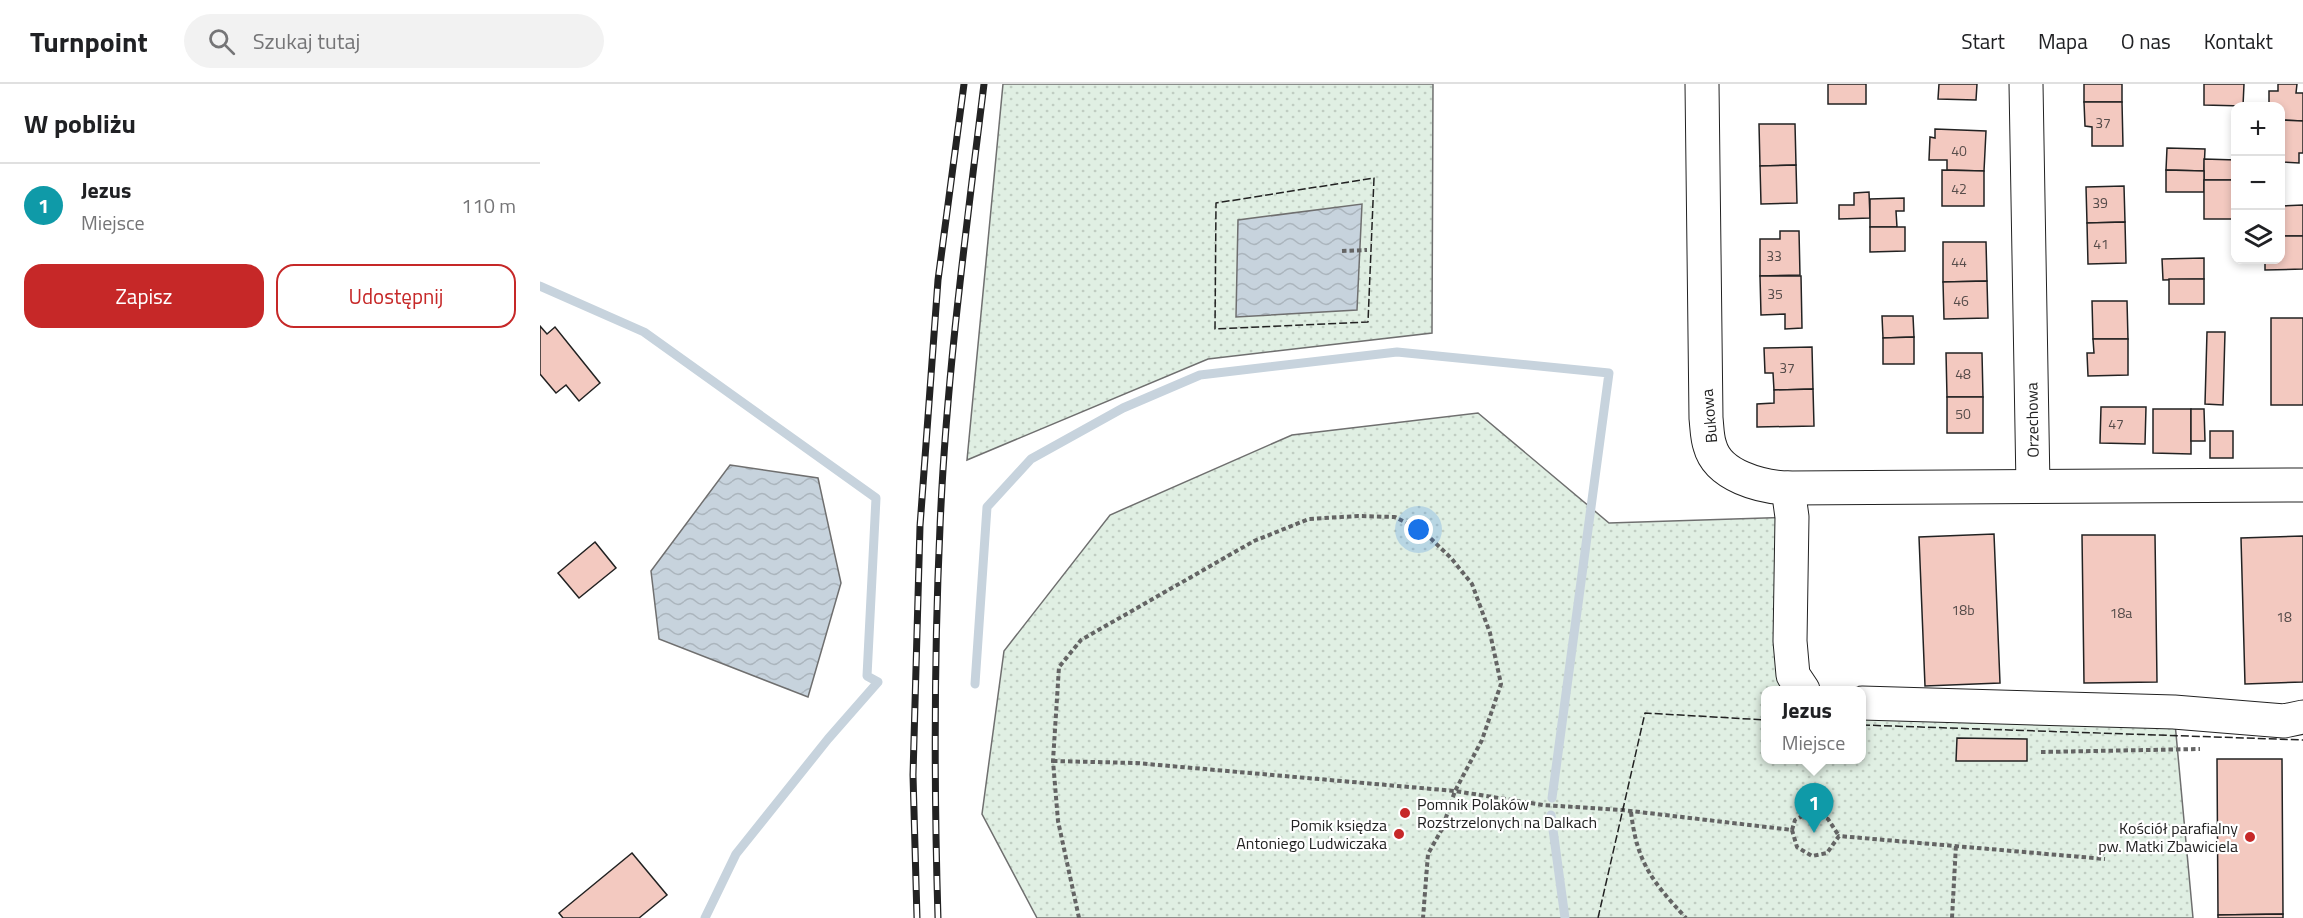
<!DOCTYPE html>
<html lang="pl">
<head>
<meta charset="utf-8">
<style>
  :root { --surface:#fff; --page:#f2f2f2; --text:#202124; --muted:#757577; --line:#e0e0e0; --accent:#c62828 }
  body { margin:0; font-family:"Titillium Web",sans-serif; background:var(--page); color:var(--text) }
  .controls { position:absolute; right:18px; top:18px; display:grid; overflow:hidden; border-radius:12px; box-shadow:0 3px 9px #0003 }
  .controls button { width:54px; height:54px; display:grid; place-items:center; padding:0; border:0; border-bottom:2px solid var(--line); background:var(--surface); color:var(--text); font:30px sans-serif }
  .you { position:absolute; left:879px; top:446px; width:21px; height:21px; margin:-15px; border:4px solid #fff; border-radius:50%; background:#1a73e8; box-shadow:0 0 0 9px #1a73e833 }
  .badge { display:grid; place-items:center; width:39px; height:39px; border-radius:50%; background:var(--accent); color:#fff; font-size:20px; font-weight:700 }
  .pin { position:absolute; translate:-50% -50px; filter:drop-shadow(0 2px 3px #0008) }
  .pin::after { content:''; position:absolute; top:32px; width:21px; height:18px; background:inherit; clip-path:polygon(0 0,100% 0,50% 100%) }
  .popup { position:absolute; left:1221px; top:602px; width:105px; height:78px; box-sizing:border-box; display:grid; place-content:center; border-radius:12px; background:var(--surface); filter:drop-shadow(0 2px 4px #0005); font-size:20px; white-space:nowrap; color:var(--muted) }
  .popup b { font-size:22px; color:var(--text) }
  .popup::after { content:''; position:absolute; left:50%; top:100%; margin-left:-12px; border:12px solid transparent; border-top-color:var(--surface) }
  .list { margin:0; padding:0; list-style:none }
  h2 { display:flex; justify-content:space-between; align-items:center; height:78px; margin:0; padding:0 24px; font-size:26px }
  h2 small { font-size:20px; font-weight:400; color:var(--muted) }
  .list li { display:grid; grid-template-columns:39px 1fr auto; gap:18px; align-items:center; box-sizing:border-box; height:84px; padding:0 24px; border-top:2px solid var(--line) }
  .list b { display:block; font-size:22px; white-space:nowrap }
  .list p { margin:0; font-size:20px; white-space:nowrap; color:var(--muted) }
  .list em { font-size:20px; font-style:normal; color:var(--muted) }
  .actions { display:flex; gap:12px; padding:18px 24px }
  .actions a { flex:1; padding:14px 0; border:2px solid var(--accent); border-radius:18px; text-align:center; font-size:21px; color:var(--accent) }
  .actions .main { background:var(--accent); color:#fff }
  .icon { flex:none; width:33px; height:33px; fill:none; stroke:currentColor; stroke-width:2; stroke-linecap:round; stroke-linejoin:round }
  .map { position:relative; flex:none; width:1763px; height:834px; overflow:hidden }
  header { display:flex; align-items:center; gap:36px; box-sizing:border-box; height:84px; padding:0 30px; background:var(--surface); border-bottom:2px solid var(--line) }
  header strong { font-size:28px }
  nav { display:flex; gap:33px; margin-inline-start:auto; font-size:21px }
  .search { width:420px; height:54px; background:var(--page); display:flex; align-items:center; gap:15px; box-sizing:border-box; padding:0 21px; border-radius:33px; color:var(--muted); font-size:22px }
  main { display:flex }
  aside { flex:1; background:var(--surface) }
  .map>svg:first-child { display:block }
</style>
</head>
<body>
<header>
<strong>Turnpoint</strong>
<div class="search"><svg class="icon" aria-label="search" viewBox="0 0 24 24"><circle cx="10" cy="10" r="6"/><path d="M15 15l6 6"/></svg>Szukaj tutaj</div>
<nav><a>Start</a><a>Mapa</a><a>O nas</a><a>Kontakt</a></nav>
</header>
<main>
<aside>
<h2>W pobliżu<small></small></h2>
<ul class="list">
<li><span class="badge" style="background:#0f9aa8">1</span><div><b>Jezus</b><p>Miejsce</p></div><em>110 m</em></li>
</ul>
<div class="actions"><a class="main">Zapisz</a><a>Udostępnij</a></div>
</aside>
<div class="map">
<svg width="1763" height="834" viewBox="0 0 1763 834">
  <defs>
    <pattern id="green-dots" width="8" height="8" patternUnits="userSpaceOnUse" patternTransform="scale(1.5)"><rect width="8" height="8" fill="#e0efe3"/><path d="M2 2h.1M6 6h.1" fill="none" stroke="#c0cdc2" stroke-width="1.8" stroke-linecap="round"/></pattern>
    <pattern id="water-waves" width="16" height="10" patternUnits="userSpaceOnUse" patternTransform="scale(1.5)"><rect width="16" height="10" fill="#c7d3dd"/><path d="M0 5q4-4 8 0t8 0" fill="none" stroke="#abb5bd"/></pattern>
  </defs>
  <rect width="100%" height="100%" fill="#fff"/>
  <g fill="url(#green-dots)" stroke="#6f6f6f" stroke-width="1.5">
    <path d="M463,0H893L892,249L668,275L427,376Z"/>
    <path d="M938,329L1069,439L1252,433L1263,606H1226V676H1322V619L1634,628L1653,834H497L442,730L464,567L570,431L752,351Z"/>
  </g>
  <g fill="url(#water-waves)" stroke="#6f6f6f" stroke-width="1.5">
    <path d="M822,120L817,226L696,233L698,136Z"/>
    <path d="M190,381L278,394L301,499L268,613L119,555L111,487Z"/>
  </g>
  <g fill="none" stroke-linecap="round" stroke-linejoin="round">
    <g stroke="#c7d3dd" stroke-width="9">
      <path d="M0,202L104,248L336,414L327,592L338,598L288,655L196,770L165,834"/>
      <path d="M435,600L447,423L491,375L583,324L660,291L857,268L1069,289L1012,714"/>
      <path d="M1011,731L1025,834"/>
    </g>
  </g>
  <g fill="#f3c9c0" stroke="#222" stroke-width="1.5">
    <rect x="1288" y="0" width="38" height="20"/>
    <path d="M1399,0H1437L1436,16L1398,15Z"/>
    <rect x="1544" y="0" width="38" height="18"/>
    <path d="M1664,0H1704L1703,22L1664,21Z"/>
    <path d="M1738,0H1757L1756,9H1763V37L1740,36V22H1729V7H1738Z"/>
    <path d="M1544,18H1582L1583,62H1552V43L1545,42Z"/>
    <path d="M1740,36L1763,37V69H1759V79L1743,78V70H1740Z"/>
    <path d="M1219,40H1255L1256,81L1220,82Z"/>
    <path d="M1395,45L1446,47L1444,87L1407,86V76H1389L1390,53L1395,54Z"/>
    <path d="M1627,64L1665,65L1664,87L1626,86Z"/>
    <path d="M1664,75L1696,76V96H1664Z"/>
    <path d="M1256,81L1257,119L1221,120L1220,82Z"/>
    <path d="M1402,86L1444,87V122H1402Z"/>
    <path d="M1626,86L1664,87V108H1626Z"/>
    <rect x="1664" y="96" width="32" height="39"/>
    <path d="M1584,102L1585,138L1547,139L1546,103Z"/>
    <path d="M1329,108L1330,134L1299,135V121H1314V109Z"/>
    <path d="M1364,114V127H1356L1357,143H1330V115Z"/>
    <path d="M1763,121V152H1740V122Z"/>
    <path d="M1585,138L1586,179L1548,180L1547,139Z"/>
    <path d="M1330,143H1365V167L1330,168Z"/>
    <path d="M1240,147H1259L1260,191L1220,192V155H1240Z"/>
    <path d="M1740,152H1763V185L1725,186V176H1740Z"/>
    <path d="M1403,158H1446L1447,197L1403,198Z"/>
    <path d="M1664,174V195L1623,196L1622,175Z"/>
    <path d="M1220,192H1261L1262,244L1245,245V230L1221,231Z"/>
    <rect x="1629" y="195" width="35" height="25"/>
    <path d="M1447,197L1448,234L1404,235L1403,198Z"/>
    <path d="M1552,217H1587L1588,255H1553Z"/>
    <path d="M1342,232H1373L1374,253L1343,254Z"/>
    <rect x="1731" y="234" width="32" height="87"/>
    <path d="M0,242L7,250L15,243L60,299L39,317L26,301L16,309L0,290Z"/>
    <path d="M1667,248H1685L1683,321L1665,320Z"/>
    <path d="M1374,253V280H1343V254Z"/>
    <path d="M1553,255H1588V291L1548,292L1547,269H1554Z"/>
    <path d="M1272,263L1273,305L1234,306L1233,289H1225L1224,264Z"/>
    <path d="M1406,269H1442L1443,313H1407Z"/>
    <path d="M1273,305L1274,342L1217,343V320L1234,319V306Z"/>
    <rect x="1407" y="313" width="36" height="36"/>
    <path d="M1561,323H1606L1605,360L1560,359Z"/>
    <path d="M1613,325H1651V370L1613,369Z"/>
    <path d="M1651,325H1664L1665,357H1651Z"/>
    <rect x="1670" y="347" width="23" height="27"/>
    <path d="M1454,450L1460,599L1385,602L1379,453Z"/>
    <path d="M1542,451H1615L1617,598L1544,599Z"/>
    <path d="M1763,452V598L1705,600L1701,454Z"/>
    <path d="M55,458L76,484L39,514L18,489Z"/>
    <path d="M1417,654L1487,655V677H1416Z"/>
    <path d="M1677,675H1742L1743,830L1678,831Z"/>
    <path d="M92,769L127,811L99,834H23L19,829Z"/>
    <path d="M1743,830V834H1678V831Z"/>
  </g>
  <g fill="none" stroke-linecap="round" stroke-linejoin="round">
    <defs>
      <g id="minor">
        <path d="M1162,0L1166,334C1167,343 1167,354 1170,362C1178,392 1221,403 1248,404L1763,401"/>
        <path d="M1486,0L1493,402"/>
        <path d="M1248,404L1252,433L1250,557L1253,591L1263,606"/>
        <path d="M1322,619L1634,628L1744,637L1763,633"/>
      </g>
    </defs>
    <use href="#minor" stroke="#222" stroke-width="35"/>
    <g stroke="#646464" stroke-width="4" stroke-dasharray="4.5 3" stroke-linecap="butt">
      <path d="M802,167L827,166"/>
      <path d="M1501,668L1660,665"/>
      <path d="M513,677L596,679L915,707L1003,721L1082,726L1252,746L1257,763L1272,772L1287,769L1299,752L1565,775"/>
      <path d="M1091,728C1097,779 1112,797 1146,834"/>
      <path d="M1252,746L1255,736L1270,728L1288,735L1299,752"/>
      <path d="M539,834L518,737L513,677L519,583L541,556L714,457L769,435L818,432L855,433L884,448L911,474L932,500L950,549L961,600L942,656L915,707L902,745L888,770L883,834"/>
      <path d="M1412,834L1416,761"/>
    </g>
    <use href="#minor" stroke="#fff" stroke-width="33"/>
    <defs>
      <g id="rail">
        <path d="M377,834L373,691L380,442L398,196L424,0"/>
        <path d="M398,834C394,704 394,573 400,443C406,295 426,147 444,0"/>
      </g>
    </defs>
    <use href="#rail" stroke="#222" stroke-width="7"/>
    <use href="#rail" stroke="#fff" stroke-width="4.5" stroke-dasharray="14" stroke-linecap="butt"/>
    <g stroke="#222" stroke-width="1.5" stroke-dasharray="8 3" stroke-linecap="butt">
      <path d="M834,94L828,238L675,245L676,119Z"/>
      <path d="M1322,641L1763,656"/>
      <path d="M1058,834L1105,629L1226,636"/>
    </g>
  </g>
  <g fill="#c62828" stroke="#fff" stroke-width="2">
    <circle cx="865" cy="729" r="6"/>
    <circle cx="859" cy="750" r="6"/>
    <circle cx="1710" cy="753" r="6"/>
  </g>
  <g text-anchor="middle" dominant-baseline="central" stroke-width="4.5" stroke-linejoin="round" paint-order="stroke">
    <g font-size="14" fill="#564c4a">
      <text x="1563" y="38">37</text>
      <text x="1419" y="66">40</text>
      <text x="1419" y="104">42</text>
      <text x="1560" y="118">39</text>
      <text x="1561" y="159">41</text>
      <text x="1234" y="171">33</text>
      <text x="1419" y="177">44</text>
      <text x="1235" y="209">35</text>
      <text x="1421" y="216">46</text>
      <text x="1247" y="283">37</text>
      <text x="1423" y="289">48</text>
      <text x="1423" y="329">50</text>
      <text x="1576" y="339">47</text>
      <text x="1423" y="525">18b</text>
      <text x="1581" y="528">18a</text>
      <text x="1744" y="532">18</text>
    </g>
    <g font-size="16" fill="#222" stroke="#fff">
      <text transform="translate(1169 332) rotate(-95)">Bukowa</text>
      <text transform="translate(1492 336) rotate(-91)">Orzechowa</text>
    </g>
    <g font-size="16" fill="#222" stroke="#fff" text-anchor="end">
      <text x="877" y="720" text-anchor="start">Pomnik Polaków<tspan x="877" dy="18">Rozstrzelonych na Dalkach</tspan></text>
      <text x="847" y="741">Pomik księdza<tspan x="847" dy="18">Antoniego Ludwiczaka</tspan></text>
      <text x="1698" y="744">Kościół parafialny<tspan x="1698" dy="18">pw. Matki Zbawiciela</tspan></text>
    </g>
  </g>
</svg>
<div class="controls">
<button>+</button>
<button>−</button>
<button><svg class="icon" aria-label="layers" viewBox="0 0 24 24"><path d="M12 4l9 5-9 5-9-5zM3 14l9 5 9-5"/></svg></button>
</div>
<div class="you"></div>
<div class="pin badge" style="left:1274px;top:749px;background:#0f9aa8">1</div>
<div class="popup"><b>Jezus</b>Miejsce</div>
</div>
</main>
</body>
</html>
